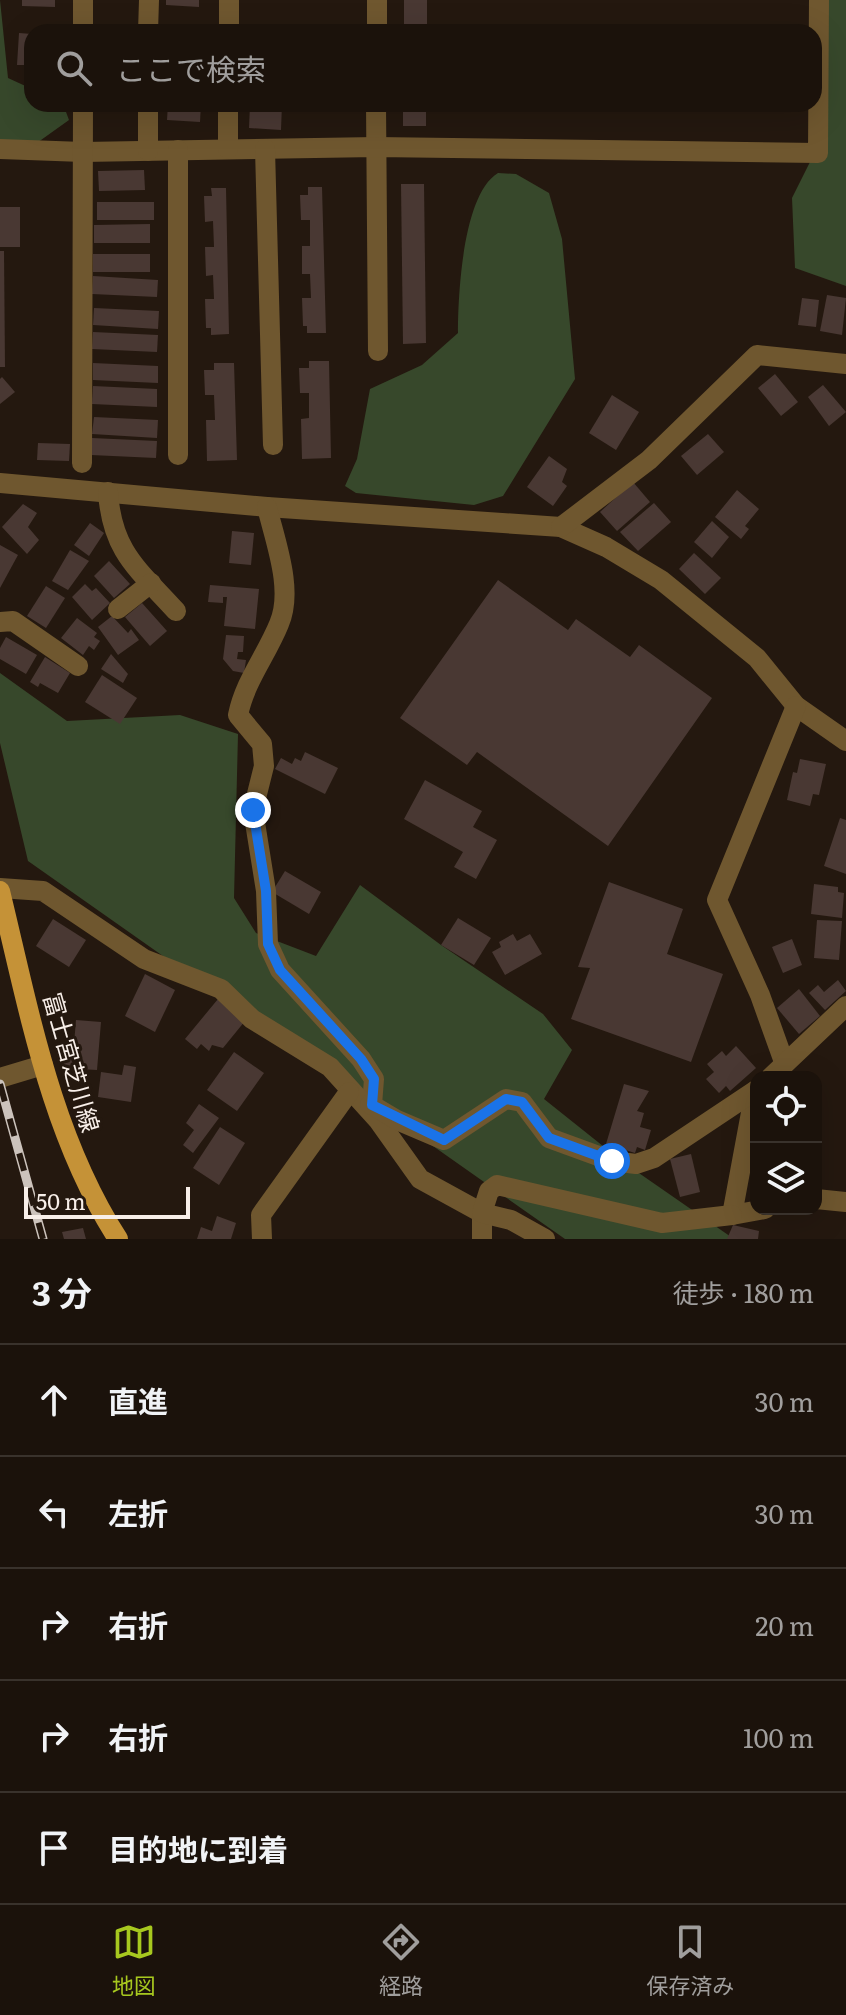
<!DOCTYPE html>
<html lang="ja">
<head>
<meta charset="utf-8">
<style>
  :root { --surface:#1b120b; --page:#241b14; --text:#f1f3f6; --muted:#a09e9d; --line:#39322c; --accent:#a7c81f }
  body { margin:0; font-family:Literata,"Noto Sans JP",serif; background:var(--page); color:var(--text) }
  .controls { position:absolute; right:24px; bottom:24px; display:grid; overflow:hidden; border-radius:16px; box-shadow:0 8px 32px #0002 }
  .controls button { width:72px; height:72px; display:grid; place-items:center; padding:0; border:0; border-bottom:2px solid var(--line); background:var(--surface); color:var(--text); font:40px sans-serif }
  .scale { position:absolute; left:24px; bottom:20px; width:166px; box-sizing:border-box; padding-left:8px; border:4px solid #f8efe9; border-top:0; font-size:22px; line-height:28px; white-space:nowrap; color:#f8efe9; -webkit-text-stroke:6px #24180f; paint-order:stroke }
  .stop { position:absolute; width:24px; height:24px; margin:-18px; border:6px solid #1a73e8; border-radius:50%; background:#fff }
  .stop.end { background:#1a73e8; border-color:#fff; box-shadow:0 2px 8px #0008 }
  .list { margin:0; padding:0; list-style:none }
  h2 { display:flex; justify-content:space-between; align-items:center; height:104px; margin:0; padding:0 32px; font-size:34px }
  h2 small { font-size:26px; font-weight:400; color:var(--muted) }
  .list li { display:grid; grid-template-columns:52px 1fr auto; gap:24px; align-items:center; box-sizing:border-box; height:112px; padding:0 32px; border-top:2px solid var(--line) }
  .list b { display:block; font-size:30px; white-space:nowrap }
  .list em { font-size:26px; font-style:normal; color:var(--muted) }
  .icon { flex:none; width:44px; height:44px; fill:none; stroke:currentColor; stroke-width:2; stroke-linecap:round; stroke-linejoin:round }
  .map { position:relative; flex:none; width:846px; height:1239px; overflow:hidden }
  .search { position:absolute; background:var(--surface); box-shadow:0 8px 32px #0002; left:24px; right:24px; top:24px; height:88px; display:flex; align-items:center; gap:20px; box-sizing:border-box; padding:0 28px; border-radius:24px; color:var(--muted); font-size:30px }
  .sheet { height:664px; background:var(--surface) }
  nav { display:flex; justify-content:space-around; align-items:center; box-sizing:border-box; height:112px; border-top:2px solid var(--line); background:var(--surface); font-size:22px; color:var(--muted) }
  nav a { display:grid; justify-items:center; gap:4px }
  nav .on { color:var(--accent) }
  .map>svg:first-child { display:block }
</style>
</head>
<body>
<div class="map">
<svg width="846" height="1239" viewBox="0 0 846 1239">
  <rect width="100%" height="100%" fill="#24180f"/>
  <g fill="#37482b">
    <path d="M0,0L8,78L32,89V104H63L69,120L27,150L0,147Z"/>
    <path d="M812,0H846V286L795,268L792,198L812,158Z"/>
    <path d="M498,173L516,174L549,193L562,239L575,379L503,496L474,505L356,493L345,486L357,459L370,389L422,365L458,333C458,293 463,194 498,173Z"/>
    <path d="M0,673L67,721L180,715L238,734L234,898L256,933L316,956L360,885L441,945L543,1014L572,1050L544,1099L623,1162L734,1239H565L28,861L0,743Z"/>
  </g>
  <g fill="#493833">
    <path d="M22,0H55V7L22,6Z"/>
    <path d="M166,0H199V7L166,5Z"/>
    <rect x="404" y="0" width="23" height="32"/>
    <path d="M169,26L201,27V32H168Z"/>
    <path d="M19,33L32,34V65H17Z"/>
    <path d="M168,104H201L200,122L167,120Z"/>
    <path d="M250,104H282L281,130L249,128Z"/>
    <rect x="403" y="104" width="23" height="22"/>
    <path d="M144,170L145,190L99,191L98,171Z"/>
    <path d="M401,184H424L426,343L403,344Z"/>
    <path d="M308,187H322L326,333H307V326H303L302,298H311L310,274H302V246H310V220H301L300,195H308Z"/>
    <path d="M211,188H226L229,334L211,335V328H206L205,299H214L213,275L206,276L205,247H214L213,221L205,222L204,196H212Z"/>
    <rect x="97" y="202" width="57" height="18"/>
    <rect x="0" y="207" width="20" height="40"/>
    <path d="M150,224V243H94V225Z"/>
    <path d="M0,251H4L5,367H0Z"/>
    <rect x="93" y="254" width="57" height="18"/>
    <path d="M93,276L158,280L157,297L92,294Z"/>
    <path d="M827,295L846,298L842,335L820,331Z"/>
    <path d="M802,298L819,300L816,327L798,325Z"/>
    <path d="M94,308L159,311L158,329L93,325Z"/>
    <path d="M93,332L158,335L157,352L92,349Z"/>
    <path d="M309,361H329L331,458L302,459L301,419L309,418V393H300L299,368H309Z"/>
    <path d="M93,363L158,366V383L93,380Z"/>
    <path d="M214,363H234L237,460L207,461L206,420H215L214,395H205L204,370H214Z"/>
    <path d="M775,374L798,402L781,416L758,388Z"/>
    <path d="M2,377L15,392L0,404V379Z"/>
    <path d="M823,385L846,412L829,426L808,397Z"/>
    <path d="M93,386L157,389V407L92,404Z"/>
    <path d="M612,395L639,412L616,450L589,433Z"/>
    <path d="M94,417L158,420L157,438L92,434Z"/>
    <path d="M708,434L724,452L697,475L681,456Z"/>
    <path d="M92,438L157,441L156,458L91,455Z"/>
    <path d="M38,443L70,444L69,461L37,460Z"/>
    <path d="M549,456L567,469L562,482L567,486L553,506L527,487Z"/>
    <path d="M633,482L650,502L617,531L600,512Z"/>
    <path d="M737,490L759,509L745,526L749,529L741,539L715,517Z"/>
    <path d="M654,503L671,522L638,551L620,532Z"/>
    <path d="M23,504L37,513L28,527L39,540L27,554L2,527Z"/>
    <path d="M712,521L729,537L712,558L694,542Z"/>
    <path d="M90,523L104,533L89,556L74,545Z"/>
    <path d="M232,531L254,533L251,565L229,563Z"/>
    <path d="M0,545L18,555L0,588Z"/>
    <path d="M70,550L89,561L68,590L52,581Z"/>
    <path d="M694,553L721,578L705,594L679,569Z"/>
    <path d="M109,561L130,584L114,598L94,576Z"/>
    <path d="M498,580L568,630L576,619L630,657L639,645L712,698L608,846L477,752L467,765L400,718Z"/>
    <path d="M85,584L92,591L96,588L110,603L92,620L72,597Z"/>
    <path d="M210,585L259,589L255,629L224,626L227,597H223V603L208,602Z"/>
    <path d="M46,586L65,598L46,628L27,616Z"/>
    <path d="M142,603L167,631L150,646L125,617Z"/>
    <path d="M112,616L128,633L131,629L139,640L118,655L98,627Z"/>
    <path d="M77,618L97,633L94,637L100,641L94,650L89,646L83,655L61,638Z"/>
    <path d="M226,635L244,636L243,652H238L237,659L246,660L244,673L233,671L223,659Z"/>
    <path d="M6,637L37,655L26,674L0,659V648Z"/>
    <path d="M111,654L128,674L123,683L101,669Z"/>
    <path d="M45,657L70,673L58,693L40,683L38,687L30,682Z"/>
    <path d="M102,675L137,698L120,724L85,702Z"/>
    <path d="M305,752L338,768L325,794L275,769L281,758L292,764L295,758L301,761Z"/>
    <path d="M800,759L826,764L819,795L813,794L810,806L787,800L793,772L797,773Z"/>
    <path d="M425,780L482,811L473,827L497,840L476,879L454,867L463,852L404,819Z"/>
    <path d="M840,818L846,820V874L824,866Z"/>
    <path d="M285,871L321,892L309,914L272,892Z"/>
    <path d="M609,882L683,909L667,954L723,974L691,1062L571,1019L590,968L578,967Z"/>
    <path d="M814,884L838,887V892L844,893L842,918L811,914Z"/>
    <path d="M458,918L491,938L474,965L441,945Z"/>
    <path d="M53,919L86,940L69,967L36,946Z"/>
    <path d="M817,920L842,921L839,960L814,958Z"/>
    <path d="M513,934L517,941L530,934L542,954L505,975L492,952L501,947L499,942Z"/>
    <path d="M792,939L802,965L783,973L772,947Z"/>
    <path d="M145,974L175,990L155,1032L125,1016Z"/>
    <path d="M838,980L846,991L825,1010L809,993L818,985L824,992Z"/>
    <path d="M799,989L820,1016L799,1034L777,1008Z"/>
    <path d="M218,999L245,1021L223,1048L212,1045L209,1051L201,1044L197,1049L185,1039Z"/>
    <path d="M76,1020L101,1022L97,1070L63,1068L65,1043L74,1044Z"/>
    <path d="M736,1046L756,1068L730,1091L726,1086L719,1093L706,1079L714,1072L707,1064L722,1051L726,1056Z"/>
    <path d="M234,1052L264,1073L237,1111L207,1090Z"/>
    <path d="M124,1065L136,1067L131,1102L98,1097L101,1072L122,1075Z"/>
    <path d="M624,1084L649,1091L637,1111L644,1113L640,1127L651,1130L645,1150L637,1147L635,1153L606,1144Z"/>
    <path d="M199,1104L219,1118L193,1153L183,1145L194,1130L186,1123Z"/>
    <path d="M220,1127L245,1143L219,1185L193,1168Z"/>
    <path d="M691,1154L700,1192L680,1197L670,1159Z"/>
    <path d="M217,1216L236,1223L231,1239H197L201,1227L212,1231Z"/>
    <path d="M733,1225L759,1231L758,1239H727Z"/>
    <path d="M83,1228L86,1239H64L62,1232Z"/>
  </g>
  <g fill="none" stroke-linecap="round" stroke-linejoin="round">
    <g stroke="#6f572f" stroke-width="20">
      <path d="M83,0V32"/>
      <path d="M148,32L149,0"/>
      <path d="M229,32V0"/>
      <path d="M377,32V0"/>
      <path d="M376,104L378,351"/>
      <path d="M0,149L83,152L376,147L818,153L819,0"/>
      <path d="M228,149V104"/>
      <path d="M265,149L273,445"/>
      <path d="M148,151V104"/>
      <path d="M178,455V150"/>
      <path d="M82,463L83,104"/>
      <path d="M0,483L267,507L561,527L606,547L661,580L757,658L796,706L846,741"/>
      <path d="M108,492C112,552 138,569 176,611"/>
      <path d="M267,507C275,541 294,590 279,624C266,656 245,681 238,715L262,744L264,766L253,810L266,891L268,944L280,970L361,1059L374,1079L372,1105"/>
      <path d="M561,527L649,460L757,355L846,364"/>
      <path d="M118,609L151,583"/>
      <path d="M0,622L13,621L78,666"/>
      <path d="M0,888L43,891L144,959L221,989L252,1019L330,1067L378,1120L420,1179L482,1213V1239"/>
      <path d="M784,1062L760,995L717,900L796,706"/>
      <path d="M771,1077L846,1006"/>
      <path d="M0,1078L43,1065"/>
      <path d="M755,1091L732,1215L765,1209"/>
      <path d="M370,1104L397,1120L444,1140L506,1099L522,1102L549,1138L612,1161L636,1164L654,1158L756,1090"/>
      <path d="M816,1199L846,1202"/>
      <path d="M262,1239L261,1215L349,1092"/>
      <path d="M545,1239L511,1220L482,1213L489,1191L497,1185L662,1223L732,1215"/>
    </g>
    <path stroke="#c59237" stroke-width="20" d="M0,891C29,1010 51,1135 118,1239"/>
    <defs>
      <path id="rail" d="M0,1084L43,1239"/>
    </defs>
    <use href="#rail" stroke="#ccc3bc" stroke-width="9"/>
    <use href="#rail" stroke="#24180f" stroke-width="6" stroke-dasharray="18" stroke-linecap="butt"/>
  </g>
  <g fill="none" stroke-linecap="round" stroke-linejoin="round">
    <path stroke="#1a73e8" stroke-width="10" d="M253,810L266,891L268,944L280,970L361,1059L374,1079L372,1105L444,1140L506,1099L522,1102L549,1138L612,1161"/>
  </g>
  <g text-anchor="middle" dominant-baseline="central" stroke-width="6" stroke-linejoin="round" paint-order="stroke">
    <g font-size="24" fill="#f8efe9" stroke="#24180f">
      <text transform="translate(73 1062) rotate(74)">富士宮芝川線</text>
    </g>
  </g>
</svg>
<div class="controls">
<button><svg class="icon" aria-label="locate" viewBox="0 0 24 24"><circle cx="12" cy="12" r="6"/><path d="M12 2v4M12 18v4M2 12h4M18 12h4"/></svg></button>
<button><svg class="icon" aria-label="layers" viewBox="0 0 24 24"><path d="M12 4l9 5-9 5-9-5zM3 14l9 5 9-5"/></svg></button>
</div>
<div class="scale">50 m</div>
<div class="stop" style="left:612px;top:1161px"></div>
<div class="stop end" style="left:253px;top:810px"></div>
<div class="search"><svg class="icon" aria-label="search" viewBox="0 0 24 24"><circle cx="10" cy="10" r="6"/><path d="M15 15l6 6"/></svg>ここで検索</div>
</div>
<section class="sheet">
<h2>3 分<small>徒歩 · 180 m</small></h2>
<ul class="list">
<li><svg class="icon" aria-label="ahead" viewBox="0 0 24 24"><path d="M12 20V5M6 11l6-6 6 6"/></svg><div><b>直進</b></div><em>30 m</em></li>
<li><svg class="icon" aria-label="left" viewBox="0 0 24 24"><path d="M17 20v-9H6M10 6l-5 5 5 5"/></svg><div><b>左折</b></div><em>30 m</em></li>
<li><svg class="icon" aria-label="right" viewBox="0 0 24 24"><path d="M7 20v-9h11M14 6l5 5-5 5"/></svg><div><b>右折</b></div><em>20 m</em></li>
<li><svg class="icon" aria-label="right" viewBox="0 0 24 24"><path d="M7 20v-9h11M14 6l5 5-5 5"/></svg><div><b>右折</b></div><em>100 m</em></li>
<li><svg class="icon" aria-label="arrive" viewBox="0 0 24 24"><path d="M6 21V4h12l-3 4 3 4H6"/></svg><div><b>目的地に到着</b></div></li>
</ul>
</section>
<nav>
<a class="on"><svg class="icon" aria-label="map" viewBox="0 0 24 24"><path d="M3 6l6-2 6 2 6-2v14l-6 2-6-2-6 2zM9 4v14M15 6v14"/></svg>地図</a>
<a><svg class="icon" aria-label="directions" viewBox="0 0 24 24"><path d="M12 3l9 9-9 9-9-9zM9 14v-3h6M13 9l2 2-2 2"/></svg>経路</a>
<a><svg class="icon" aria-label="saved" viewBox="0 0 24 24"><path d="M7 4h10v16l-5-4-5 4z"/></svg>保存済み</a>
</nav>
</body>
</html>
